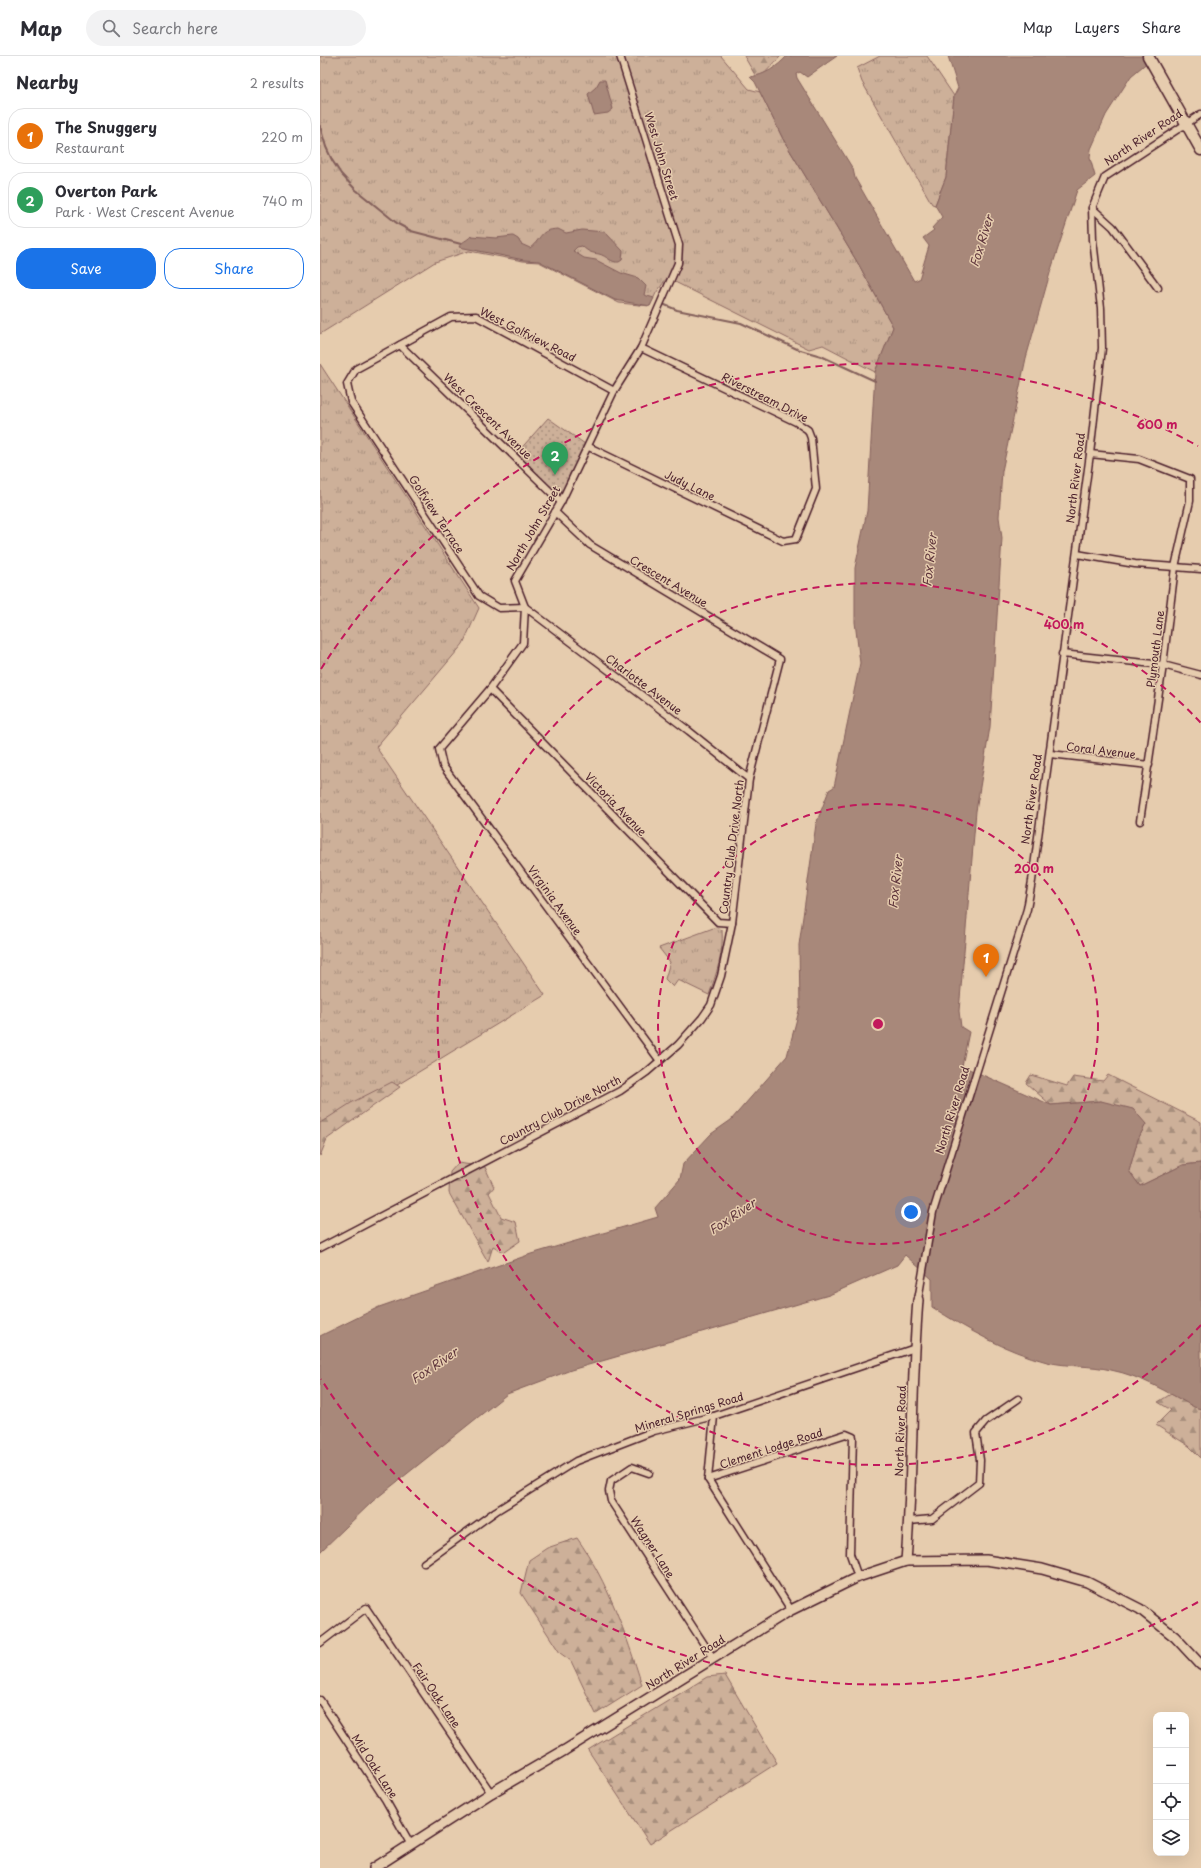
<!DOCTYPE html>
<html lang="en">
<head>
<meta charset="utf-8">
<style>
  :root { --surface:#fff; --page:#f2f2f3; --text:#2b2b33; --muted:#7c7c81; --line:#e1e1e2; --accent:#1a73e8 }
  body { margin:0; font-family:"Playpen Sans",sans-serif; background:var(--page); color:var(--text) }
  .controls { position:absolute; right:12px; bottom:12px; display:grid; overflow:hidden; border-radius:8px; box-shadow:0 4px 16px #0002 }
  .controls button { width:36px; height:36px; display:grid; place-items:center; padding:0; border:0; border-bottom:1px solid var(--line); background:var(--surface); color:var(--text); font:20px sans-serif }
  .you { position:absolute; left:591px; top:1156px; width:14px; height:14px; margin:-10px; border:3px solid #fff; border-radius:50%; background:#1a73e8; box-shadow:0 0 0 6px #1a73e833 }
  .badge { display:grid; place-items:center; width:26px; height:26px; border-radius:50%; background:var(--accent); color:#fff; font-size:13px; font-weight:700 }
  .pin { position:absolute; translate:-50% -33px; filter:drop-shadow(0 1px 2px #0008) }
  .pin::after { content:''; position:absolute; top:21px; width:14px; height:12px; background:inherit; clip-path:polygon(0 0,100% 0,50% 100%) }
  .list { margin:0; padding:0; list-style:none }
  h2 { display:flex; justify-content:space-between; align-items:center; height:52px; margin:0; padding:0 16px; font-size:17px }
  h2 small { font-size:13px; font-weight:400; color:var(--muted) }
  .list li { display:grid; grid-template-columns:26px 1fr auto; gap:12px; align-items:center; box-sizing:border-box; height:56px; margin:0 8px 8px; padding:0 8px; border:1px solid var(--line); border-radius:16px }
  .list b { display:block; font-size:15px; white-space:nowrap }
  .list p { margin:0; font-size:13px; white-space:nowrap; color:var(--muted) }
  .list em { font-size:13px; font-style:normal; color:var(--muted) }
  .actions { display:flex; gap:8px; padding:12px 16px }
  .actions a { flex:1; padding:9px 0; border:1px solid var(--accent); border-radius:16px; text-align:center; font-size:14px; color:var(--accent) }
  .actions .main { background:var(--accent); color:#fff }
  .icon { flex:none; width:22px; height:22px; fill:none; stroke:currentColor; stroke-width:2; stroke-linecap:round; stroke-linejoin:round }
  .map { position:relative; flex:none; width:881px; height:1812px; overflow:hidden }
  header { display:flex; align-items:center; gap:24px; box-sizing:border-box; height:56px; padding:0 20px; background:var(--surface); border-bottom:1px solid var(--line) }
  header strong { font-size:19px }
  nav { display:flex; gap:22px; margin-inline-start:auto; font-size:14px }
  .search { width:280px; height:36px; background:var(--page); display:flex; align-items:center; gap:10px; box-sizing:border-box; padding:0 14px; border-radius:22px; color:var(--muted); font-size:15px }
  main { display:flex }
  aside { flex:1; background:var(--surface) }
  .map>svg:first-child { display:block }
</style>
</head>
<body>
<header>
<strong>Map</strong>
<div class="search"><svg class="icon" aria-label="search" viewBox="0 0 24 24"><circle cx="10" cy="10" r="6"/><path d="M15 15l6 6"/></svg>Search here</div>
<nav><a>Map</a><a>Layers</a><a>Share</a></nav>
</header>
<main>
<aside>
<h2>Nearby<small>2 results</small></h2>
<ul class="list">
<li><span class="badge" style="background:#e8710a">1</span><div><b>The Snuggery</b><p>Restaurant</p></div><em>220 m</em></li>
<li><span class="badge" style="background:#2e9e5b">2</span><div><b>Overton Park</b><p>Park · West Crescent Avenue</p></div><em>740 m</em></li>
</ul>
<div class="actions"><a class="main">Save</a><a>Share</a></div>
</aside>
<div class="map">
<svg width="881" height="1812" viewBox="0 0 881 1812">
  <defs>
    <pattern id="grass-tufts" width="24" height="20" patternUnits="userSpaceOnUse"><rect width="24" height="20" fill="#cdb099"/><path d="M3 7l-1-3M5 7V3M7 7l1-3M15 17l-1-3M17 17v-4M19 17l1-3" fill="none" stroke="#a88f7d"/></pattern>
    <pattern id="forest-firs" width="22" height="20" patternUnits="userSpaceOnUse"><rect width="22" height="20" fill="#cdb099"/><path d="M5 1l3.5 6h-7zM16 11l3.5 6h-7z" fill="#a88f7d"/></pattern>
    <pattern id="park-dots" width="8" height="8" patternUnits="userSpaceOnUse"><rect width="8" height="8" fill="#cdb099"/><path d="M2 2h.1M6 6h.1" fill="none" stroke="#a88f7d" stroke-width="1.8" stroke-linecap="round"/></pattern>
  </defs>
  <rect width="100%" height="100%" fill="#e6ccae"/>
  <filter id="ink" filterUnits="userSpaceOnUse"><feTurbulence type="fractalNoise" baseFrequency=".025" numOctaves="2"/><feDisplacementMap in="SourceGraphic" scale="8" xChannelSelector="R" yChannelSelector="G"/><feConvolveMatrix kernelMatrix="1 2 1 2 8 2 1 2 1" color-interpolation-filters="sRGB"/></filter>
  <g filter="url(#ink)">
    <g fill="url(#grass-tufts)" stroke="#8c6862">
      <path d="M0,0H401L429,33L440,36L463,83L539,209L573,271L555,316L503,289L489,293L347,222L336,237L330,250L299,247L219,206L203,205L149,195L115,206L0,278Z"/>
      <path d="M560,0H607L634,40L626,121L615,149L612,148L542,26L537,12Z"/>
      <path d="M0,308L159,552L143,588L56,691L225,939L0,1076Z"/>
      <path d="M396,871L402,874C404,896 396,919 389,939L358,924L353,931L345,923L350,906L339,892Z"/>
    </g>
    <g fill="url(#forest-firs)" stroke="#8c6862">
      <path d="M424,0H461L438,24Z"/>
      <path d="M711,1019L747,1030L753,1021L783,1025L788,1019L881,1066V1107L863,1109L820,1130L809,1115L818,1083L826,1068L781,1045L731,1049L706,1027Z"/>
      <path d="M72,1026L80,1031L7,1083L0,1100V1067L31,1047Z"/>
      <path d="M138,1107L165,1111L174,1131L169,1137L181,1161L196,1166L200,1185L184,1196L173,1190L168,1206L129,1137L130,1116Z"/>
      <path d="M851,1338L881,1353V1402L869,1390L836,1369L851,1354L838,1346Z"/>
      <path d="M257,1482C288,1526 306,1578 322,1629L276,1658L251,1605L240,1597L201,1537L209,1504L227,1492Z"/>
      <path d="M405,1619L457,1707L330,1788L268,1694L387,1621Z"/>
    </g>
    <path fill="url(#park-dots)" stroke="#8c6862" d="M228,362L265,388L241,441L197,397Z"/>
    <g fill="#a8887a" stroke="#825e5a">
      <path d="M467,0H517L487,21L480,16L476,18L477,22L533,113L535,122L594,225L599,223L609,190L603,182L614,174L612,172L622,161L615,149L626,121L634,40L638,32L628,0H835L811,20L786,59L771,93L770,102L775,120L757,134L730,217L706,302L682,415L679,461L682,482L670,671L656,755L639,955L641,971L649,976L642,1010L731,1049L781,1045L813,1053L826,1068L818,1083L809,1115L820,1130L863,1109L881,1107V1353L874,1351C847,1336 821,1320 791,1314C770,1309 748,1311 727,1306C685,1295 648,1274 612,1251V1223L585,1199L577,1209L509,1239L251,1314L187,1338L53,1445L0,1496V1280L59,1251L211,1198L338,1161L335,1152L360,1123L363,1108L391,1078L411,1064L467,1000L480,951L479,889L496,768L509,734L514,731L540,607L535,566V512L547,455L555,316L573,271L539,209L463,83L435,26L430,21C445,19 457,11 467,0Z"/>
      <path d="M280,24H285L293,53L288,57L274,59L268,38L276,31Z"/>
      <path d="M238,173L246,177L262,174L285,176L303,195L302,204L299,206C291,207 287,200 279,198C272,197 268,196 262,190L257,191L253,195L264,202L276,204L301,217L318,222L326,230L324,239L334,242L330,250L295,244L219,205L204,204L139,191C142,185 147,185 151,180L176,182L193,180L198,183L201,188L210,192C223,182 218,174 238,173Z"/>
    </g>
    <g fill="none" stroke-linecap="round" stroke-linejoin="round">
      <g stroke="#825e5a" stroke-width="2">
        <path d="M0,70L6,91L12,104L21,118L36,134L78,168L91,175L141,188"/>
        <path d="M345,249L357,254L421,267L477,293L501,300L555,325"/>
      </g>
      <defs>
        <g id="street">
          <path d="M300,0L359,189L358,207L321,292L294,335L241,446L195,525L205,551L203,587L170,633L119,693L123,710L340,1005"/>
          <path d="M772,152L793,171L838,232"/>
          <path d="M80,289L241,446"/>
          <path d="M294,335L156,260L131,261L36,313L27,328L31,346L159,540L179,552L205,551L369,675L429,723"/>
          <path d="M269,391L463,485L476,483L496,433L491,382L488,374L476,366L321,292"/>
          <path d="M770,398L819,403L870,423V445L855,511L843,609L820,765"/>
          <path d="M757,498L815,508L881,513"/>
          <path d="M742,598L843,609L881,619"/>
          <path d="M170,633L398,866L412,867"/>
          <path d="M730,698L829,709"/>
          <path d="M0,1192L300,1035L327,1016L358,989L382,962L391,949L401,920L412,867L429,723L460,603L270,489L235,456"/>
          <path d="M598,1244L613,1156L707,853L712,825L770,398L782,292L781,252L773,184L772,152L785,121L881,58"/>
          <path d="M329,1417L312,1411L291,1425L289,1435L291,1445L393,1602"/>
          <path d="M388,1423L526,1378L533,1381L530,1498L538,1521"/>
          <path d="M388,1423L471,1554"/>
          <path d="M388,1423L394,1360"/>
          <path d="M589,1465L612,1463L659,1427L660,1404L656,1377L666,1365L698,1343"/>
          <path d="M104,1507L176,1455L256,1405L334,1375L394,1360L595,1292"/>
          <path d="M0,1587L46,1552L171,1737"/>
          <path d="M0,1644L65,1743L91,1789"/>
        </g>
        <g id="secondary">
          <path d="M586,1505C593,1418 591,1331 598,1244"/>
          <path d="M54,1812L171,1737L245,1694L471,1554L538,1521L586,1505L666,1504L722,1513L767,1526L820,1553L855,1581L881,1609"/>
        </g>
        <path id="primary" d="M828,0L881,94"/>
      </defs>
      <use href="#street" stroke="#4a1f2b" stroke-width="9"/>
      <use href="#secondary" stroke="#4a1f2b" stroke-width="12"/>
      <use href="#primary" stroke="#4a1f2b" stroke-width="13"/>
      <use href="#street" stroke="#e6ccae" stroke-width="6"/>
      <use href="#secondary" stroke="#e6ccae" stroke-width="9"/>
      <use href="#primary" stroke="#e6ccae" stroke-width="10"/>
    </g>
  </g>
  <g fill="none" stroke="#c2185b" stroke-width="2" stroke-dasharray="7 5">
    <circle cx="558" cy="968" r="220"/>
    <path d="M881 1269A441 441 0 1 1 881 667"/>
    <path d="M878 1546A661 661 0 0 1 1 1323M1 613A661 661 0 0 1 878 390"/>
  </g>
  <g text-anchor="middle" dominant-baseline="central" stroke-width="3" stroke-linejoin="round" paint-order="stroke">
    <g font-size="11" fill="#4a1f2b" stroke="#e6ccae">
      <text transform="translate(823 81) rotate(-34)">North River Road</text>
      <text transform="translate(342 100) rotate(73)">West John Street</text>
      <text transform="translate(208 278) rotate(27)">West Golfview Road</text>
      <text transform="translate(445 341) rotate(27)">Riverstream Drive</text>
      <text transform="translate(168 360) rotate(44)">West Crescent Avenue</text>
      <text transform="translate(755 422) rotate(-83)">North River Road</text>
      <text transform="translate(370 429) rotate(26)">Judy Lane</text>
      <text transform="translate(117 458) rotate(57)">Golfview Terrace</text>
      <text transform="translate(213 472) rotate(-60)">North John Street</text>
      <text transform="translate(349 525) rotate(31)">Crescent Avenue</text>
      <text transform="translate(835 593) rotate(-83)">Plymouth Lane</text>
      <text transform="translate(324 628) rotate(37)">Charlotte Avenue</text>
      <text transform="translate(781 694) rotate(7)">Coral Avenue</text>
      <text transform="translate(711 743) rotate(-82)">North River Road</text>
      <text transform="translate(296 748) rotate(46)">Victoria Avenue</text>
      <text transform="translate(411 791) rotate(-83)">Country Club Drive North</text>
      <text transform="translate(235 844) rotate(54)">Virginia Avenue</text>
      <text transform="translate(240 1054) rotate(-28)">Country Club Drive North</text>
      <text transform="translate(632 1054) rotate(-73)">North River Road</text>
      <text transform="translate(369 1356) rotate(-17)">Mineral Springs Road</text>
      <text transform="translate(580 1375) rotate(-88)">North River Road</text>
      <text transform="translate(451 1392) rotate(-18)">Clement Lodge Road</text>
      <text transform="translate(333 1491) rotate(57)">Wagner Lane</text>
      <text transform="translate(365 1606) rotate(-32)">North River Road</text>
      <text transform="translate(117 1639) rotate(56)">Fair Oak Lane</text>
      <text transform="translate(55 1710) rotate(57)">Mid Oak Lane</text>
    </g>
    <g font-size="12" font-style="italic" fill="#5d343b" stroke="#e6ccae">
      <text transform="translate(661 185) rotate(-73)">Fox River</text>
      <text transform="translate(609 504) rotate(-84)">Fox River</text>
      <text transform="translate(575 826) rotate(-84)">Fox River</text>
      <text transform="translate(412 1160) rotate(-34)">Fox River</text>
      <text transform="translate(114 1309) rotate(-34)">Fox River</text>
    </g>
  </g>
  <circle cx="558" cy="968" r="6" fill="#c2185b" stroke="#e6ccae" stroke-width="2"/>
  <g font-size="12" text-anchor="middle" font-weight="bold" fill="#c2185b" stroke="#e6ccae" stroke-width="3" stroke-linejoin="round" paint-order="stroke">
    <text x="837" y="373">600 m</text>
    <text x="744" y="573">400 m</text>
    <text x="714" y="817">200 m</text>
  </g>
</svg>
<div class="controls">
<button>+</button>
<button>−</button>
<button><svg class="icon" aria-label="locate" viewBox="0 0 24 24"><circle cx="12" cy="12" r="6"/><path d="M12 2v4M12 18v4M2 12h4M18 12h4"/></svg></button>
<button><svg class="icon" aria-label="layers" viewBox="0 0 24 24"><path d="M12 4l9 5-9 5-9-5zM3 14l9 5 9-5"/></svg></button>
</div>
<div class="you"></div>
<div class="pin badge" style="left:666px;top:921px;background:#e8710a">1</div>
<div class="pin badge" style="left:235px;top:419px;background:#2e9e5b">2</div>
</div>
</main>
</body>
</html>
